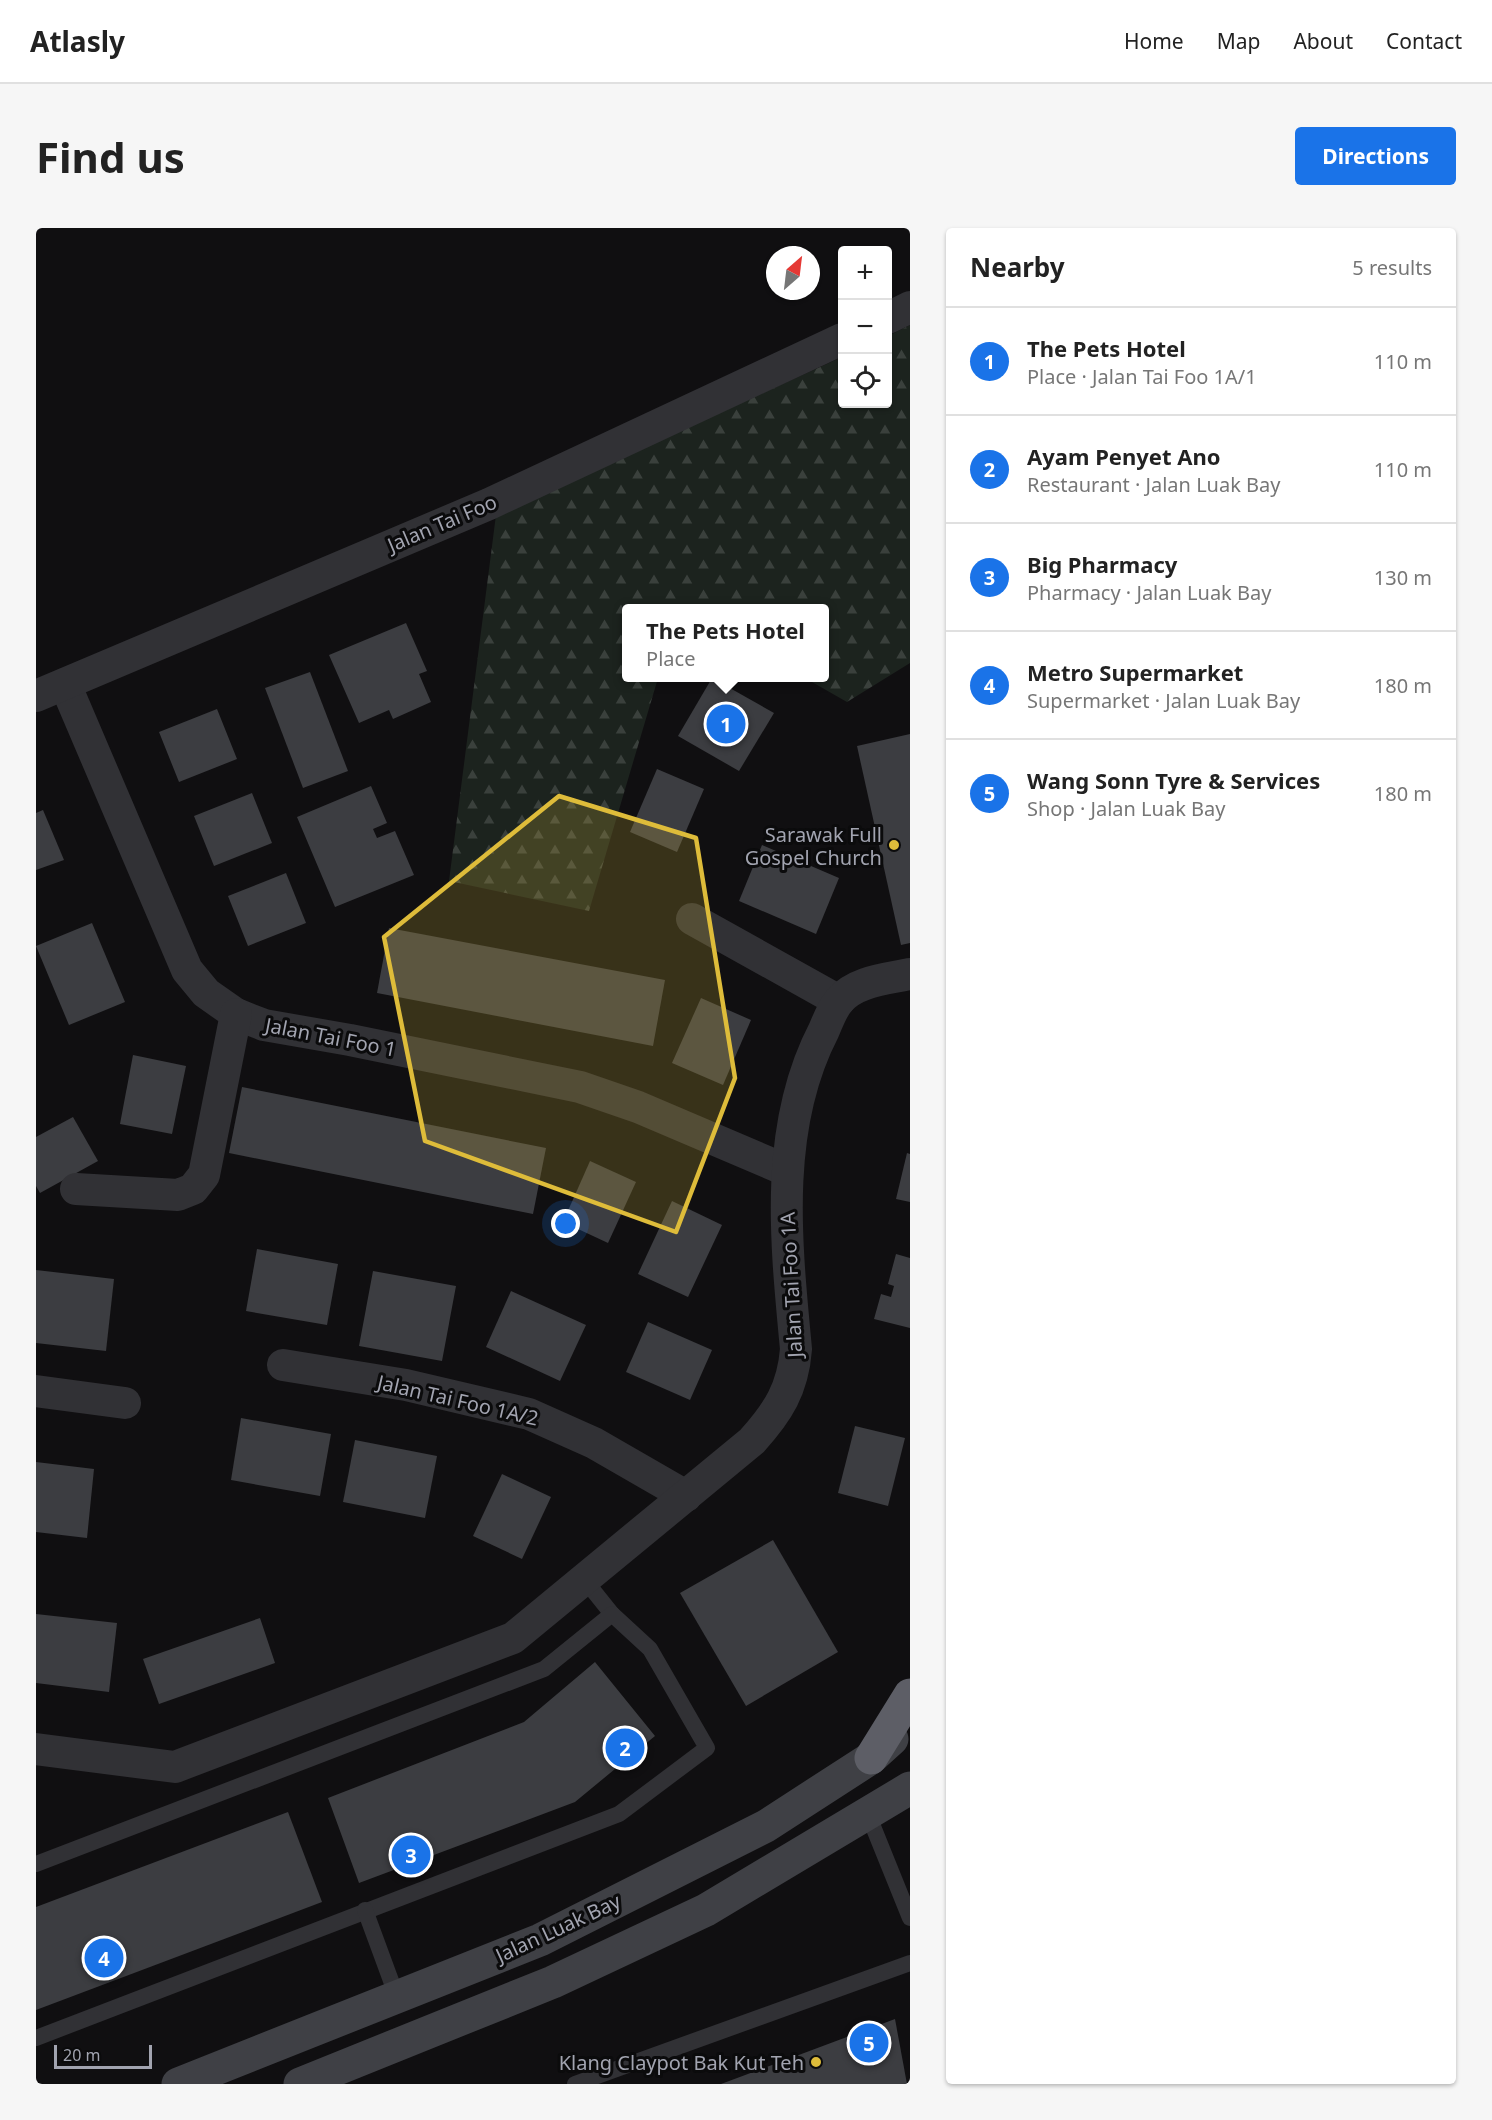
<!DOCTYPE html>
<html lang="en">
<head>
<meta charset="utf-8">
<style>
  :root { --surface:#fff; --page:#f6f6f6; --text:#222; --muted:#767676; --line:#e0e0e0; --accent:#1a73e8 }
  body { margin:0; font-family:"Noto Sans",sans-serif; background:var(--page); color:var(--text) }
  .controls { position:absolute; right:18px; top:18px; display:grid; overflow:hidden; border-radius:6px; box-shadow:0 2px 4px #0004 }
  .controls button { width:54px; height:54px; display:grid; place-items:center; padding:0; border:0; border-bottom:2px solid var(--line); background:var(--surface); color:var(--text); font:30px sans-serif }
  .compass { position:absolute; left:730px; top:18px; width:54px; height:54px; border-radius:50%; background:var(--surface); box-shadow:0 2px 4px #0004; rotate:28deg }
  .scale { position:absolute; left:18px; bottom:15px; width:98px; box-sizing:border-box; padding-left:6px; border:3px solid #a2a4b0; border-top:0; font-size:16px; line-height:21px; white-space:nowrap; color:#a2a4b0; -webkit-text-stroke:4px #0b0b0c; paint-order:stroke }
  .you { position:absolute; left:530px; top:996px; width:21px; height:21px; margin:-15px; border:4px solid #fff; border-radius:50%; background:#1a73e8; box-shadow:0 0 0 9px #1a73e833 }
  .badge { display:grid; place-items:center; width:39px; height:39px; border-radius:50%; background:var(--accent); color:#fff; font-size:20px; font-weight:700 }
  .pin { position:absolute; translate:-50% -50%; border:3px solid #fff; box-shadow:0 2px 6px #0006 }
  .popup { position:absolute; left:586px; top:376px; width:207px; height:78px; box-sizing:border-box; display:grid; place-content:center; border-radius:6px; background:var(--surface); filter:drop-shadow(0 2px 4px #0005); font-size:20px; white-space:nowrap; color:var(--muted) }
  .popup b { font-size:22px; color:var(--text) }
  .popup::after { content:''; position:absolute; left:50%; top:100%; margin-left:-12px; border:12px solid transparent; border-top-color:var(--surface) }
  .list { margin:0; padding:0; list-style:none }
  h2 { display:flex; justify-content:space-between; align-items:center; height:78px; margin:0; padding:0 24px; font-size:26px }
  h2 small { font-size:20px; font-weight:400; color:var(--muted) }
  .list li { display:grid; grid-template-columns:39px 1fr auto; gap:18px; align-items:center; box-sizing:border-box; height:108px; padding:0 24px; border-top:2px solid var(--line) }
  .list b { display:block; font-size:22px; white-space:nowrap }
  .list p { margin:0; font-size:20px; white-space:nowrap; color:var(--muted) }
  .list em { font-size:20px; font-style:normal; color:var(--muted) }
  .icon { flex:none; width:33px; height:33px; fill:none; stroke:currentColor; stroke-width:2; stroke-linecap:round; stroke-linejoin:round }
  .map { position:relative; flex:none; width:874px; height:1856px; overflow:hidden; border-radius:6px }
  header { display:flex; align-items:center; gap:36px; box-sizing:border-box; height:84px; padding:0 30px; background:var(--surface); border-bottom:2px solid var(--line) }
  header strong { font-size:28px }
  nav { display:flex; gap:33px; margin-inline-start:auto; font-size:21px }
  .intro { display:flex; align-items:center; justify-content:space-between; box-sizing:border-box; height:144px; padding:0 36px }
  h1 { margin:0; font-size:42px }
  .button { padding:15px 27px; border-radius:6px; background:var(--accent); color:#fff; font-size:21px; font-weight:700 }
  main { display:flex; gap:36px; padding:0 36px }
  aside { flex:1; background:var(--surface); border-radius:6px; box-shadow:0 2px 4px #0004 }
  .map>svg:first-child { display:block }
</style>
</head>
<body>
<header>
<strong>Atlasly</strong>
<nav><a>Home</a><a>Map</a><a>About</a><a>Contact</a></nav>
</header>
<div class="intro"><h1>Find us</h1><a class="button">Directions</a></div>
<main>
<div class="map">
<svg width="874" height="1856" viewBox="0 0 874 1856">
  <defs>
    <pattern id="forest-firs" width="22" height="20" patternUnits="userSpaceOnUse" patternTransform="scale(1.5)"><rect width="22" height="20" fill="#1c231e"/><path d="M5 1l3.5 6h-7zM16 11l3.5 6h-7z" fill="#3a403c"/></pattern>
  </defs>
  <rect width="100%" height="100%" fill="#100f11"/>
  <path fill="url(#forest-firs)" d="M874,97V435L811,474L769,450H789V380H649L643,377L642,380H591V450H622L553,683L413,653L460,287L806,129V176H852V108Z"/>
  <g fill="#3c3d41">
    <path d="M370,395L391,443L383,446L395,474L357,491L353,482L323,495L293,427Z"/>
    <path d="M274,444L312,543L267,560L229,460Z"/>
    <path d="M676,450L738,485L703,543L642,508Z"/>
    <path d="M181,481L201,531L143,554L123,504Z"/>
    <path d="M874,506V715L865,717L821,518Z"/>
    <path d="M621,541L668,561L641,624L594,604Z"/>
    <path d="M335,558L351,595L337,601L341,610L359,603L378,647L299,679L261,589Z"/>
    <path d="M216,565L236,615L178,638L158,588Z"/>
    <path d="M7,582L28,632L0,642V585Z"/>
    <path d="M726,617L803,650L780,706L703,673Z"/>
    <path d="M250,645L270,695L212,718L192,668Z"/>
    <path d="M56,695L89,774L33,797L0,718Z"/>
    <path d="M353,700L629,752L617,818L341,765Z"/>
    <path d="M665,770L715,792L687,857L636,835Z"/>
    <path d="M97,827L150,838L136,906L84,896Z"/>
    <path d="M206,859L510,920L497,986L193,925Z"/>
    <path d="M37,889L62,933L4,965L0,958V909Z"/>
    <path d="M871,925L874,926V974L860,971Z"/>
    <path d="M554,933L600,954L572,1015L527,994Z"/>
    <path d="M636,973L686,997L652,1069L602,1046Z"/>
    <path d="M221,1021L302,1036L291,1097L210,1083Z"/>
    <path d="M860,1026L874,1030V1100L838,1091L845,1066L855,1069L858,1058L852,1056Z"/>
    <path d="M0,1042L78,1051L70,1123L0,1115Z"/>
    <path d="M337,1043L420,1058L406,1133L323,1118Z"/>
    <path d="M475,1063L550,1097L524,1153L450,1119Z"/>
    <path d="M612,1094L676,1122L654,1172L590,1144Z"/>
    <path d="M205,1190L295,1206L284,1268L195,1252Z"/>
    <path d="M819,1198L869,1210L852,1278L802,1265Z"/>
    <path d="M319,1212L401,1228L389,1290L307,1274Z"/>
    <path d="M0,1234L58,1241L51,1310L0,1304Z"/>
    <path d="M466,1246L515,1269L486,1331L437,1308Z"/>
    <path d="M737,1312L802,1424L710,1478L644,1365Z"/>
    <path d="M0,1386L81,1395L73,1464L0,1455Z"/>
    <path d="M224,1390L239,1435L123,1476L107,1431Z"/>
    <path d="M559,1434L619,1508L539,1574L323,1655L292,1570L488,1494Z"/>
    <path d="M252,1584L286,1674L0,1782V1679Z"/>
    <path d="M859,1791L871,1856H685Z"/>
  </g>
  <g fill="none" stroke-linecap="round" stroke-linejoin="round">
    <g stroke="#313135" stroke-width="16">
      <path d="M548,1351L576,1386"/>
      <path d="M832,1586L874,1690"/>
      <path d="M0,1636L508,1441L576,1386L614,1421L671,1520L583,1586L0,1810"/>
      <path d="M329,1682L361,1769"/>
      <path d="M539,1856L874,1735"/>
    </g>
    <g stroke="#313135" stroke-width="32">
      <path d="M852,90L874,79"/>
      <path d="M29,456L151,742L170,765L200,786L228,797L314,812L544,859L602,879L750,942"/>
      <path d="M0,468L453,276L806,111"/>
      <path d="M656,691L803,773"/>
      <path d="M40,961L142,967L157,961L168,947L200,786"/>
      <path d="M247,1137L370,1157L493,1186L558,1215L650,1268"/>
      <path d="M0,1163L89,1175"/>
      <path d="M0,1521L139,1539L477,1410L716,1213C742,1184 757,1161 760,1121C750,1015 737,900 788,802C792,793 796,781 803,773C819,753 851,751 874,746"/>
    </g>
    <g stroke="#3f4045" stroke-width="33">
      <path d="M142,1856L504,1712L730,1598L835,1530L856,1511"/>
      <path d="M264,1856L517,1754L670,1682L874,1560"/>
    </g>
    <path stroke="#5d5e66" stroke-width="33" d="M835,1530L874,1467"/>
  </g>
  <path fill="#debc3a" fill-opacity="0.2" stroke="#debc3a" stroke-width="4.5" stroke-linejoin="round" d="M523,568L660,610L699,850L640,1004L389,913L348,709Z"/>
  <g fill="#debc3a" stroke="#0b0b0c" stroke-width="2">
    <circle cx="858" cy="617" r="6"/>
    <circle cx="780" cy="1834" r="6"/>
  </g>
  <g text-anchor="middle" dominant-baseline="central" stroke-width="6" stroke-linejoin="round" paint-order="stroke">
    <g font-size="20" fill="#a2a4b0" stroke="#0b0b0c">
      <text transform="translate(406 295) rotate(-23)">Jalan Tai Foo</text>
      <text transform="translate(295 809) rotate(11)">Jalan Tai Foo 1</text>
      <text transform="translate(755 1057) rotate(-93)">Jalan Tai Foo 1A</text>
      <text transform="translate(422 1172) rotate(13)">Jalan Tai Foo 1A/2</text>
      <text transform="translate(522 1700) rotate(-25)">Jalan Luak Bay</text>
    </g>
    <g font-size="20" fill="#a2a4b0" stroke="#0b0b0c" text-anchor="end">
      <text x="846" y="606">Sarawak Full<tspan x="846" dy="23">Gospel Church</tspan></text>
      <text x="768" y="1834">Klang Claypot Bak Kut Teh</text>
    </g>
  </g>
</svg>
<div class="controls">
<button>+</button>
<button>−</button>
<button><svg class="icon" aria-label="locate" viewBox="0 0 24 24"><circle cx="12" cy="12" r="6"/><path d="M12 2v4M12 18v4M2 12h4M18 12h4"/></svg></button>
</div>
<svg class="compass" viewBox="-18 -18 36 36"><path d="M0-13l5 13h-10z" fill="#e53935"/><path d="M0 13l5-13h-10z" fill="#767676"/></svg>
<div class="scale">20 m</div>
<div class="you"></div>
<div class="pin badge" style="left:690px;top:496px">1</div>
<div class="popup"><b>The Pets Hotel</b>Place</div>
<div class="pin badge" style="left:589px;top:1520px">2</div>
<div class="pin badge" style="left:375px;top:1627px">3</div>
<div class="pin badge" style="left:68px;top:1730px">4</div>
<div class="pin badge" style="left:833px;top:1815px">5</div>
</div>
<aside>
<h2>Nearby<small>5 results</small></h2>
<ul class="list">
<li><span class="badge">1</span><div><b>The Pets Hotel</b><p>Place · Jalan Tai Foo 1A/1</p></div><em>110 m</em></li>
<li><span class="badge">2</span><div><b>Ayam Penyet Ano</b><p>Restaurant · Jalan Luak Bay</p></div><em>110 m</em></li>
<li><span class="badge">3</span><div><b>Big Pharmacy</b><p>Pharmacy · Jalan Luak Bay</p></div><em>130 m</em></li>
<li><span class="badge">4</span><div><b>Metro Supermarket</b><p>Supermarket · Jalan Luak Bay</p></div><em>180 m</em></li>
<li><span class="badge">5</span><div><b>Wang Sonn Tyre &amp; Services</b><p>Shop · Jalan Luak Bay</p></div><em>180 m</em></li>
</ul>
</aside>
</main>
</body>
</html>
